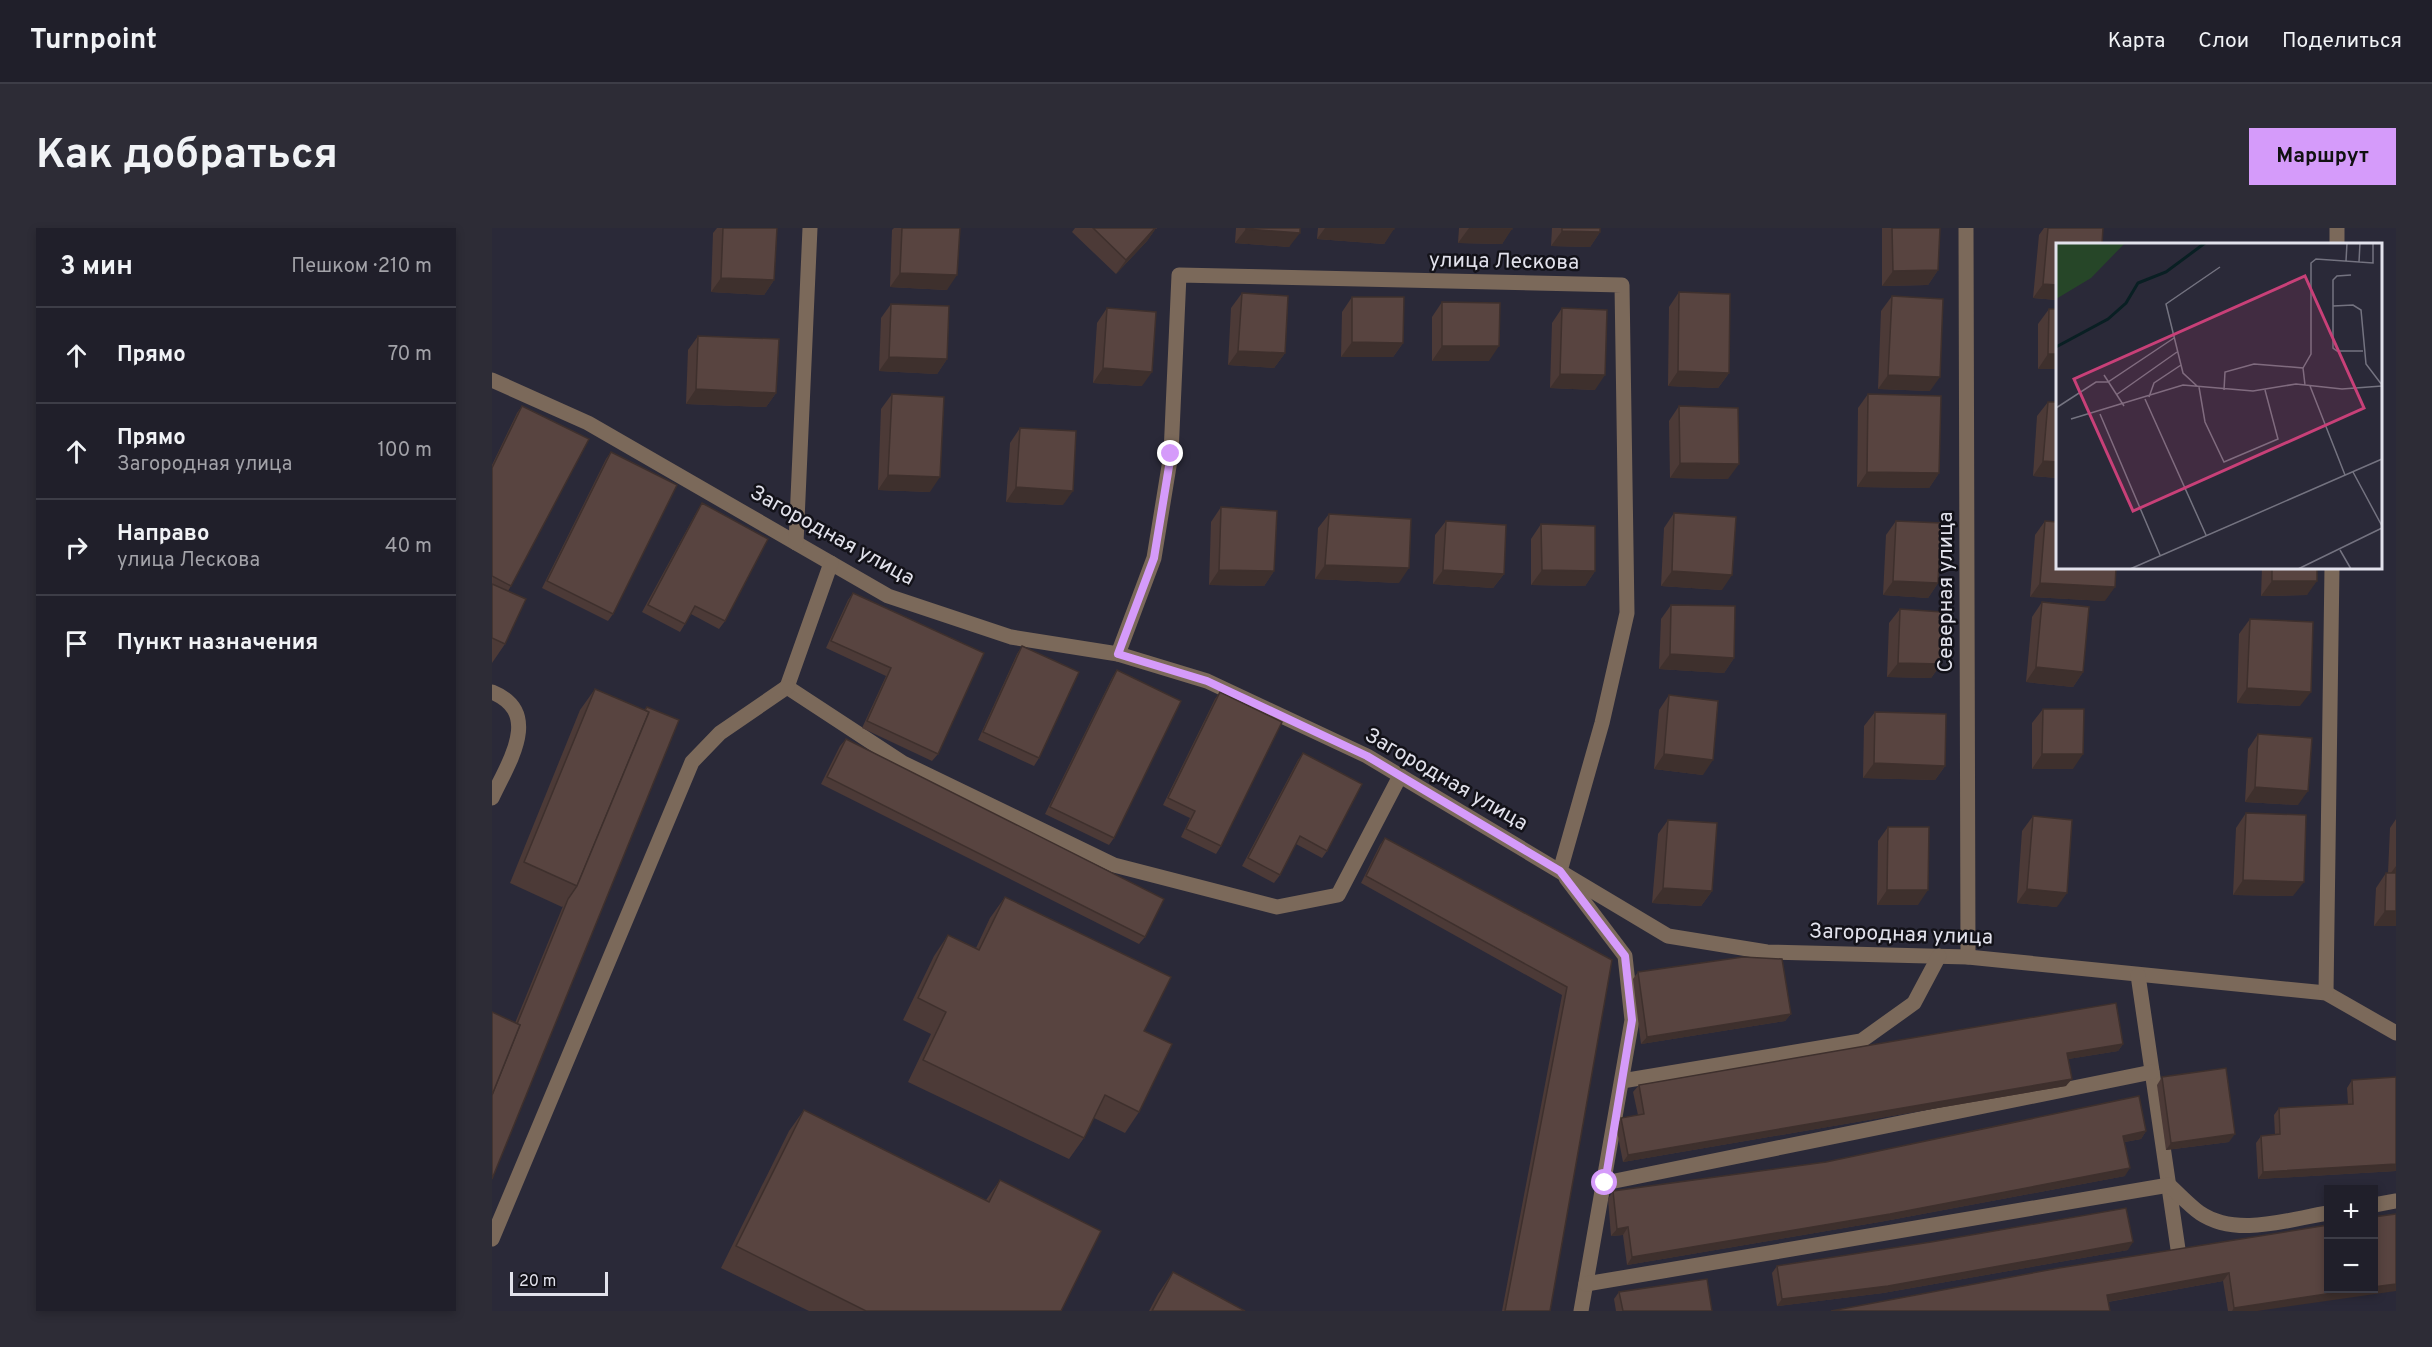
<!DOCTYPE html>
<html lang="ru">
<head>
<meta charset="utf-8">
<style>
  :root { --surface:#201f2a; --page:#2d2c36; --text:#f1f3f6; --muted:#a2a2a8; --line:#3d3d47; --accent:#d59bfa }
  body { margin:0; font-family:Overpass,sans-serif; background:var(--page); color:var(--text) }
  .controls { position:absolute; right:18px; bottom:18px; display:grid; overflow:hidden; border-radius:0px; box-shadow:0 3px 9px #0003 }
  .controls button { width:54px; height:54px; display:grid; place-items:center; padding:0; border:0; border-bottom:2px solid var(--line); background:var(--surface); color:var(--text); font:30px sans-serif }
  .scale { position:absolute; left:18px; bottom:15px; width:98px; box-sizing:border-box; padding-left:6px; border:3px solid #e2e2ec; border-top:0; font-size:16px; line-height:21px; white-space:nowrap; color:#e2e2ec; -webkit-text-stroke:4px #131219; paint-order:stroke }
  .stop { position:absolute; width:18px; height:18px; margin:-14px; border:4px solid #d59bfa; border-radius:50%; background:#fff }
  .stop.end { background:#d59bfa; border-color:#fff; box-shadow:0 2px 6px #0008 }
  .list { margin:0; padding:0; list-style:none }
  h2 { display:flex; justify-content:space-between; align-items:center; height:78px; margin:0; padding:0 24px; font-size:26px }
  h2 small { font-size:20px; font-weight:400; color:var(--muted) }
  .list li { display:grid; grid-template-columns:39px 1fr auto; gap:18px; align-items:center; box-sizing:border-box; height:96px; padding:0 24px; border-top:2px solid var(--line) }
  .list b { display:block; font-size:22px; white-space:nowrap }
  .list p { margin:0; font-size:20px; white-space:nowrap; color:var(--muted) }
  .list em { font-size:20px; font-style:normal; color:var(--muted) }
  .icon { flex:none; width:33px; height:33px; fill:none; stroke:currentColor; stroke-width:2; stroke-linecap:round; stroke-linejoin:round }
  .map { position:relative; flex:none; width:1904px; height:1083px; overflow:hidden; border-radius:0px }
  header { display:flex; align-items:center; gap:36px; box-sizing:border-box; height:84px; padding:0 30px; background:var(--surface); border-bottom:2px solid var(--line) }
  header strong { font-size:28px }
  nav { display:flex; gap:33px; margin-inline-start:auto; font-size:21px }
  .intro { display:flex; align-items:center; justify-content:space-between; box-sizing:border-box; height:144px; padding:0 36px }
  h1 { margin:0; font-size:42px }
  .button { padding:15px 27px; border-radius:0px; background:var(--accent); color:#111; font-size:21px; font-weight:700 }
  main { display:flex; gap:36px; padding:0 36px }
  aside { flex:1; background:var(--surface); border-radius:0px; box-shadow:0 3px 9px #0003 }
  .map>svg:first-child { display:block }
</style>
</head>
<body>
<header>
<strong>Turnpoint</strong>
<nav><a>Карта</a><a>Слои</a><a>Поделиться</a></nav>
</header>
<div class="intro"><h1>Как добраться</h1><a class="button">Маршрут</a></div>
<main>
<aside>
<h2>3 мин<small>Пешком · 210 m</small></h2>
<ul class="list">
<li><svg class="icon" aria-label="ahead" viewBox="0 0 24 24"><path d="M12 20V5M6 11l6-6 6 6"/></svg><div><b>Прямо</b></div><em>70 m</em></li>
<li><svg class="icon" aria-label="ahead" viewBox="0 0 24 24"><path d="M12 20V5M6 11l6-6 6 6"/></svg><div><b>Прямо</b><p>Загородная улица</p></div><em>100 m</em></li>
<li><svg class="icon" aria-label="right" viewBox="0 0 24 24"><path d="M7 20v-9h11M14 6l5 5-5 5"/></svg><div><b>Направо</b><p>улица Лескова</p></div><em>40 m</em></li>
<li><svg class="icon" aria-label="arrive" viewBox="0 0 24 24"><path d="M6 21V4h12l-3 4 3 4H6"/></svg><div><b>Пункт назначения</b></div></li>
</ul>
</aside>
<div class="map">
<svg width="1904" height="1083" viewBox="0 0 1904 1083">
  <rect width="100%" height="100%" fill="#2a2938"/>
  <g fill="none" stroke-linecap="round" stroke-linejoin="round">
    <g stroke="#7b695a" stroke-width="15">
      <path d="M1474,0L1476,729"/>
      <path d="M1845,16V0"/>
      <path d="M0,152L96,195L396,368L519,409L626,426L715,453L875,528L1176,708L1275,724L1476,729L1834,765L1904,805"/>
      <path d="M304,315L318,0"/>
      <path d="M339,335L295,459L411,535L622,637L785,679L846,667L908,548"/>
      <path d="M626,426L662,330L679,226L687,47L1130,57L1135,385L1110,495L1068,643"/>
      <path d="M0,464C51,485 16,535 0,570"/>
      <path d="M1074,650L1133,728L1140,792L1089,1083"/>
      <path d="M1646,747L1686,1021"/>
      <path d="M1834,765L1840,339"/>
      <path d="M1130,853L1369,813L1422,775L1447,728"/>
      <path d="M1113,955L1660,844"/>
      <path d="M1882,977L1904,973"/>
      <path d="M0,1011L200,534L228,505L295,459"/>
      <path d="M1094,1056L1677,957C1687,966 1697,977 1708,985C1745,1010 1797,991 1836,985"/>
    </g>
  </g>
  <g fill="#4c3a37">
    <path d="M225,0H285L282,52L272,67L219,64L221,5Z"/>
    <path d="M402,0H468L455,62L398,59L400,2Z"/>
    <path d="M583,0H665L664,1V0L655,13L624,46L580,4Z"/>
    <path d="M744,0H808L797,19L743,15Z"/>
    <path d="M826,0H902L892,16L825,11Z"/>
    <path d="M967,0H1020L1010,16L966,15Z"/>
    <path d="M1060,0H1108V4L1098,19L1059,18Z"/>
    <path d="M1390,0H1448L1446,42L1436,57L1390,58Z"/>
    <path d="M1552,0H1611L1565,16V72L1541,70L1547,7Z"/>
    <path d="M1187,64L1237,145L1226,160L1176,158L1177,79Z"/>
    <path d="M750,65L793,125L782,140L736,137L739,80Z"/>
    <path d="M1400,68L1438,163L1386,161L1389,83Z"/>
    <path d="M860,69L911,115L901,129H849L850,84Z"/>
    <path d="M950,74L997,133H940V89Z"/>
    <path d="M399,76L455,131L445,146L387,143L389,90Z"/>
    <path d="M615,80L650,158L601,155L605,95Z"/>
    <path d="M1070,80L1103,162L1058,160L1060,95Z"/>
    <path d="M1557,81L1565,141H1546V96Z"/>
    <path d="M206,108L284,165L274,179L194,176L196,122Z"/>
    <path d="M400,166L438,264L386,262L389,181Z"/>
    <path d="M1376,166L1447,245L1437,260L1365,259L1366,180Z"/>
    <path d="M1556,174H1565V250L1541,248L1545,188Z"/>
    <path d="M30,178L19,358L16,363L13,416L0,435V237L25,185Z"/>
    <path d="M1187,178L1236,251L1178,250L1177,193Z"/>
    <path d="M528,200L571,277L514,274L518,215Z"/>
    <path d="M119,224L121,386L116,393L50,360L114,231Z"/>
    <path d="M210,275L233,393L227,401L199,386L188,404L150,384L205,283Z"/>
    <path d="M729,279L782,343L772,358L717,357L719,294Z"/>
    <path d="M1182,285L1230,362L1169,358L1172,300Z"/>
    <path d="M837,286L907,355L823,351L826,300Z"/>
    <path d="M954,293L1012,346L1001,360L941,356L943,307Z"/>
    <path d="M1404,293L1446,355L1436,370L1391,367L1394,307Z"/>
    <path d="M1553,293L1613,373L1538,369L1543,307Z"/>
    <path d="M1049,296L1103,343L1093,358L1039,357V311Z"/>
    <path d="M1770,339H1825L1815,367L1769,368Z"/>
    <path d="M361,365L446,526L440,533L370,500L394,448L334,420L356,372Z"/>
    <path d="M1550,374L1591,444L1581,459L1534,454L1540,389Z"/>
    <path d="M1179,377L1242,430L1232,445L1167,441L1169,391Z"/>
    <path d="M1408,381L1449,436L1439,450L1395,449L1397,395Z"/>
    <path d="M1758,391L1808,478L1745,475L1747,406Z"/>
    <path d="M530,418L547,530L542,538L486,512L525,426Z"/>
    <path d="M625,442L622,610L617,617L553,586L620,450Z"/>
    <path d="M103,461L152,482L155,479L0,951L23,795L71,678L70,679L18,655L88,482Z"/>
    <path d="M728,464L729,618L724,626L689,609L698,590L671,577L723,471Z"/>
    <path d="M1177,467L1211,547L1162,541L1167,482Z"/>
    <path d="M1551,481L1581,541H1540V495Z"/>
    <path d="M1383,484L1453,538L1443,552L1371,550L1372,498Z"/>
    <path d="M1766,506L1806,577L1753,574L1756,521Z"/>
    <path d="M354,511L653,709L647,716L329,556L348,518Z"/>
    <path d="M811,525L835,623L830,630L804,616L788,647L782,655L750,638L806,532Z"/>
    <path d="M1754,585L1801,668L1741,667L1744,600Z"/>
    <path d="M1541,588L1565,679L1525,675L1530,603Z"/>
    <path d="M1904,591V698H1882L1884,660L1894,645H1896L1898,600Z"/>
    <path d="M1176,592L1220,663L1209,678L1160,675L1166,606Z"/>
    <path d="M1396,599L1426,677H1385L1386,613Z"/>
    <path d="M893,610L1120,732L1058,1083H1010L1070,767L869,655L888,617Z"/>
    <path d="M513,669L652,803L647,884L633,905L602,890L592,910L577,931L416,854L439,806L411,792L442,728L456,707L484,720L498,690Z"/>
    <path d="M1146,744L1299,786L1293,793L1149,816L1141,751Z"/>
    <path d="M1631,816L1626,823L1576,831L1574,858L1131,934L1124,898L1129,890L1146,887L1141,864L1147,857Z"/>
    <path d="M1670,849L1737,914L1674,922L1665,857Z"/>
    <path d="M1904,849V943L1766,951L1764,915L1769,908L1783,907L1782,887L1787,880L1856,876L1855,860L1860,852Z"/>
    <path d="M312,882L494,972L508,952L569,1083H317L229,1040L297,903Z"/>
    <path d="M1654,903L1649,911L1633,914V948L1393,993L1135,1037L1131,1007L1119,1008L1116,971L1121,963Z"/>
    <path d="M1836,997L1765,1083H1736L1731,1053L1616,1074L1339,1083Z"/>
    <path d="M1439,1014L1636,1022L1391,1065L1285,1078L1280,1045L1285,1038Z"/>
    <path d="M681,1044L753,1083H657L666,1066Z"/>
    <path d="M1127,1064L1220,1083H1124L1122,1071Z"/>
  </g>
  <g fill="#3e302d">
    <path d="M664,0L655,13L624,46L634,32Z"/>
    <path d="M833,0H883L902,1L892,16L825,11Z"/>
    <path d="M977,0L1020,1L1010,16L966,15Z"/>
    <path d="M754,1L808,5L797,19L743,15Z"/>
    <path d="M1070,3L1108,4L1098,19L1059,18Z"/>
    <path d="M1446,42L1436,57L1390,58L1401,43Z"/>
    <path d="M408,45L465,47L455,62L398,59Z"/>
    <path d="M229,50L282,52L272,67L219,64Z"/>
    <path d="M1551,56L1565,57V72L1541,70Z"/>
    <path d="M860,114L911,115L901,129H849Z"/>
    <path d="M950,118H1007L997,133H940Z"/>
    <path d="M746,123L793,125L782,140L736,137Z"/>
    <path d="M1556,126H1565V141H1546Z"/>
    <path d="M397,129L455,131L445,146L387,143Z"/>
    <path d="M611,140L660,144L650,158L601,155Z"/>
    <path d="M1186,143L1237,145L1226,160L1176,158Z"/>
    <path d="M1068,146L1113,147L1103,162L1058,160Z"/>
    <path d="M1396,147L1448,149L1438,163L1386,161Z"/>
    <path d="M204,161L284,165L274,179L194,176Z"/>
    <path d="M1551,233L1565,234V250L1541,248Z"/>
    <path d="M1188,235L1247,236L1236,251L1178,250Z"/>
    <path d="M1375,244L1447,245L1437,260L1365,259Z"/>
    <path d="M396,247L448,249L438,264L386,262Z"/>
    <path d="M524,259L581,263L571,277L514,274Z"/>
    <path d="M833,337L917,340L907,355L823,351Z"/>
    <path d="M727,342L782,343L772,358L717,357Z"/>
    <path d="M951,342L1012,346L1001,360L941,356Z"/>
    <path d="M1050,342L1103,343L1093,358L1039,357Z"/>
    <path d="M1180,343L1240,347L1230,362L1169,358Z"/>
    <path d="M1401,353L1446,355L1436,370L1391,367Z"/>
    <path d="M1780,353H1825L1815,367L1769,368Z"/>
    <path d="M1548,355L1623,359L1613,373L1538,369Z"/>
    <path d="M1178,426L1242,430L1232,445L1167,441Z"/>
    <path d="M1406,435L1449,436L1439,450L1395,449Z"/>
    <path d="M1544,439L1591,444L1581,459L1534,454Z"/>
    <path d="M1755,460L1819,464L1808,478L1745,475Z"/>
    <path d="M1172,526L1221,532L1211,547L1162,541Z"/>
    <path d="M1550,526H1591L1581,541H1540Z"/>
    <path d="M1382,535L1453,538L1443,552L1371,550Z"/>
    <path d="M1763,559L1816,563L1806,577L1753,574Z"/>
    <path d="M1904,638V649H1896Z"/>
    <path d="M1751,652L1812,654L1801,668L1741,667Z"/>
    <path d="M1171,660L1220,663L1209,678L1160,675Z"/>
    <path d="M1535,661L1575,665L1565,679L1525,675Z"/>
    <path d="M1395,662H1436L1426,677H1385Z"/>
    <path d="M1893,683H1904V698H1882Z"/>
    <path d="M1299,786L1293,793L1149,816L1155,809Z"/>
    <path d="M1631,816L1626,823L1570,832L1575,825Z"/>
    <path d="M1580,851L1574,858L1131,934L1136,927Z"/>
    <path d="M1654,903L1649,911L1626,915L1631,908Z"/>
    <path d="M1743,906L1737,914L1674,922L1679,915Z"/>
    <path d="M1904,936V943L1766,951L1771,944Z"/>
    <path d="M1638,940L1633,948L1393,993L1135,1037L1140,1029Z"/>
    <path d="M1136,999L1131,1007L1119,1008L1125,1001Z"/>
    <path d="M1641,1014L1636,1022L1391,1065L1285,1078L1290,1071Z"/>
    <path d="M1737,1045L1731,1053L1609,1075L1615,1067Z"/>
    <path d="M1904,1056V1063L1765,1083H1740L1742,1080L1874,1060H1881V1059Z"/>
  </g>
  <g fill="#584440" stroke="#3e302d" stroke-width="1.5">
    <path d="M231,0H285L282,52L229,50Z"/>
    <path d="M410,0H468L465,47L408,45Z"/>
    <path d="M601,0H663L634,32Z"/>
    <path d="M754,0H808V5L754,1Z"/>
    <path d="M883,0H902V1Z"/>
    <path d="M980,0H1020V1Z"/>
    <path d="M1070,0H1108V4L1070,3Z"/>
    <path d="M1400,0H1448L1446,42L1401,43Z"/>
    <path d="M1556,0H1611L1610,16H1565V57L1551,56Z"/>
    <path d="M1187,64L1238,66L1237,145L1186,143Z"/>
    <path d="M750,65L796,68L793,125L746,123Z"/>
    <path d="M1400,68L1451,71L1448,149L1396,147Z"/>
    <path d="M860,69H912L911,115L860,114Z"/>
    <path d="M950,74L1008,75L1007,118H950Z"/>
    <path d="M399,76L457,78L455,131L397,129Z"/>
    <path d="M615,80L664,84L660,144L611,140Z"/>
    <path d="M1070,80L1115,82L1113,147L1068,146Z"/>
    <path d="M1557,81H1565V126H1556Z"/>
    <path d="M206,108L287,111L284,165L204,161Z"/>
    <path d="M400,166L452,169L448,249L396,247Z"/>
    <path d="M1376,166L1449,168L1447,245L1375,244Z"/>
    <path d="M1556,174H1565V234L1551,233Z"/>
    <path d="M30,178L97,211L19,358L0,348V240Z"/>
    <path d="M1187,178L1246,180L1247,236L1188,235Z"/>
    <path d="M528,200L584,203L581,263L524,259Z"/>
    <path d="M119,224L185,257L121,386L55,353Z"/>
    <path d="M210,275L276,311L233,393L203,378L193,396L156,377Z"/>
    <path d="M729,279L785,283L782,343L727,342Z"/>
    <path d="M1182,285L1244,289L1240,347L1180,343Z"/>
    <path d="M837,286L919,291L917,340L833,337Z"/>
    <path d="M954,293L1014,297L1012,346L951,342Z"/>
    <path d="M1404,293L1449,295L1446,355L1401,353Z"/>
    <path d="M1553,293L1565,294V339H1624L1623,359L1548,355Z"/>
    <path d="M1049,296L1103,298V343L1050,342Z"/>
    <rect x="1780" y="339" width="45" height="14"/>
    <path d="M0,356L34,371L13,416L0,410Z"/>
    <path d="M361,365L492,425L446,526L375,493L399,440L339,413Z"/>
    <path d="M1550,374L1597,379L1591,444L1544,439Z"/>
    <path d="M1179,377L1243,378L1242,430L1178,426Z"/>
    <path d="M1408,381L1450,384L1449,436L1406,435Z"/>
    <path d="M1758,391L1821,394L1819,464L1755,460Z"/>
    <path d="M530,418L587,444L547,530L491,504Z"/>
    <path d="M625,442L689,473L622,610L558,579Z"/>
    <path d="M103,461L157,484L85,658L32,634Z"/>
    <path d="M728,464L790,494L729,618L694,601L703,583L676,570Z"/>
    <path d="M1177,467L1226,473L1221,532L1172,526Z"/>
    <path d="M155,479L187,492L0,951V867L28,797L25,796L76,671L85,658L157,484L153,482Z"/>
    <path d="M1551,481H1592L1591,526H1550Z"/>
    <path d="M1383,484L1454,486L1453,538L1382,535Z"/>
    <path d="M1766,506L1820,510L1816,563L1763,559Z"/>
    <path d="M354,511L672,671L653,709L335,549Z"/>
    <path d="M811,525L870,556L835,623L808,608L788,647L756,630Z"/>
    <path d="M1754,585L1814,587L1812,654L1751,652Z"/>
    <path d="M1541,588L1580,592L1575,665L1535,661Z"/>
    <path d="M1176,592L1225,595L1220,663L1171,660Z"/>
    <path d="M1396,599H1437L1436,662H1395Z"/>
    <path d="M893,610L1120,732L1058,1083H1013L1075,759L874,648Z"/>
    <path d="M1894,645H1904V683H1893Z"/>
    <path d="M513,669L679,749L652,803L680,816L647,884L613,867L592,910L431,832L454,784L426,770L456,707L487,722Z"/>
    <path d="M1251,729L1290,731L1299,786L1155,809L1146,744Z"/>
    <path d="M1624,775L1631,816L1575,825L1580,851L1136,927L1129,890L1152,886L1147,857Z"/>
    <path d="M0,784L28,797L0,867Z"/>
    <path d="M1734,840L1743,906L1679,915L1670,849Z"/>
    <path d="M1904,849V936L1771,944L1769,908L1788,906L1787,880L1861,876L1860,852Z"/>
    <path d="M1647,868L1654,903L1631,908L1638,940L1398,986L1140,1029L1136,999L1125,1001L1121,963L1334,934Z"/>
    <path d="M312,882L497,974L508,952L609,1003L569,1083H374L244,1018Z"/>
    <path d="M1634,980L1641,1014L1396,1058L1290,1071L1285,1038L1439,1014Z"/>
    <path d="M1904,986V1056L1881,1059V989Z"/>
    <path d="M1836,997V1060H1874L1742,1080L1737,1045L1615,1067L1618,1083H1339L1567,1040Z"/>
    <path d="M681,1044L753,1083H660Z"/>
    <path d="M1215,1051L1220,1083H1131L1127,1064Z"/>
  </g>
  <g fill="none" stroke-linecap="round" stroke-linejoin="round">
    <path stroke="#d59bfa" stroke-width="8" d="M679,226L662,330L626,426L715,453L875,528L1068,643L1133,728L1140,792L1113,955"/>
  </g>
  <g text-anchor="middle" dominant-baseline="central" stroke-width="5" stroke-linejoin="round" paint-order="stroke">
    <g font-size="21" fill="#e2e2ec" stroke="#131219">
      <text transform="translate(1012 34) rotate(1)">улица Лескова</text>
      <text transform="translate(340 308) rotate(29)">Загородная улица</text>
      <text transform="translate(1454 364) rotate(-90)">Северная улица</text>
      <text transform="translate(954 552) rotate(30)">Загородная улица</text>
      <text transform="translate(1409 707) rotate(2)">Загородная улица</text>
    </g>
  </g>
  <g transform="translate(1564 15)">
    <rect width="326" height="326" fill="#2a2938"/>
    <path d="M0,0H69L35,35L0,56Z" fill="#264628"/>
    <path fill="none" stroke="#091f23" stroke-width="3" d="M0,104L52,76L70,60L82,40L110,29L149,0"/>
    <path fill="none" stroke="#747380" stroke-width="1.5" d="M290,18L291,0M303,19L304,0M295,32L281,33L277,37V105L281,108H307M277,63L297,62L305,67L310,121L326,142M247,125L255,111V20L260,16L317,20V0M48,132L68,163M141,143L127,130L110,61L164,24M254,143L289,232M143,144L149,179L168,219L222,196L209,147M168,147L169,129L198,121L247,125L249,142M60,152L121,109M93,154L98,140L125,122M89,156L150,292M0,165L40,139H52L118,95M44,171L104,312M15,176L127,142L197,148L240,141L286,146L326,143M297,229L326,283M284,307L295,326M74,326L326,216M242,326L326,285"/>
    <path fill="#c84078" fill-opacity="0.15" stroke="#c84078" stroke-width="3" d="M249,33L308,165L77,268L18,136Z"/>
    <rect width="326" height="326" fill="none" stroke="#e2e2ec" stroke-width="3"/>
  </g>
</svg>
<div class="controls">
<button>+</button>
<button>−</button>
</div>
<div class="scale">20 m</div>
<div class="stop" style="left:1113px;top:955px"></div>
<div class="stop end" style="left:679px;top:226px"></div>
</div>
</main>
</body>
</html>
